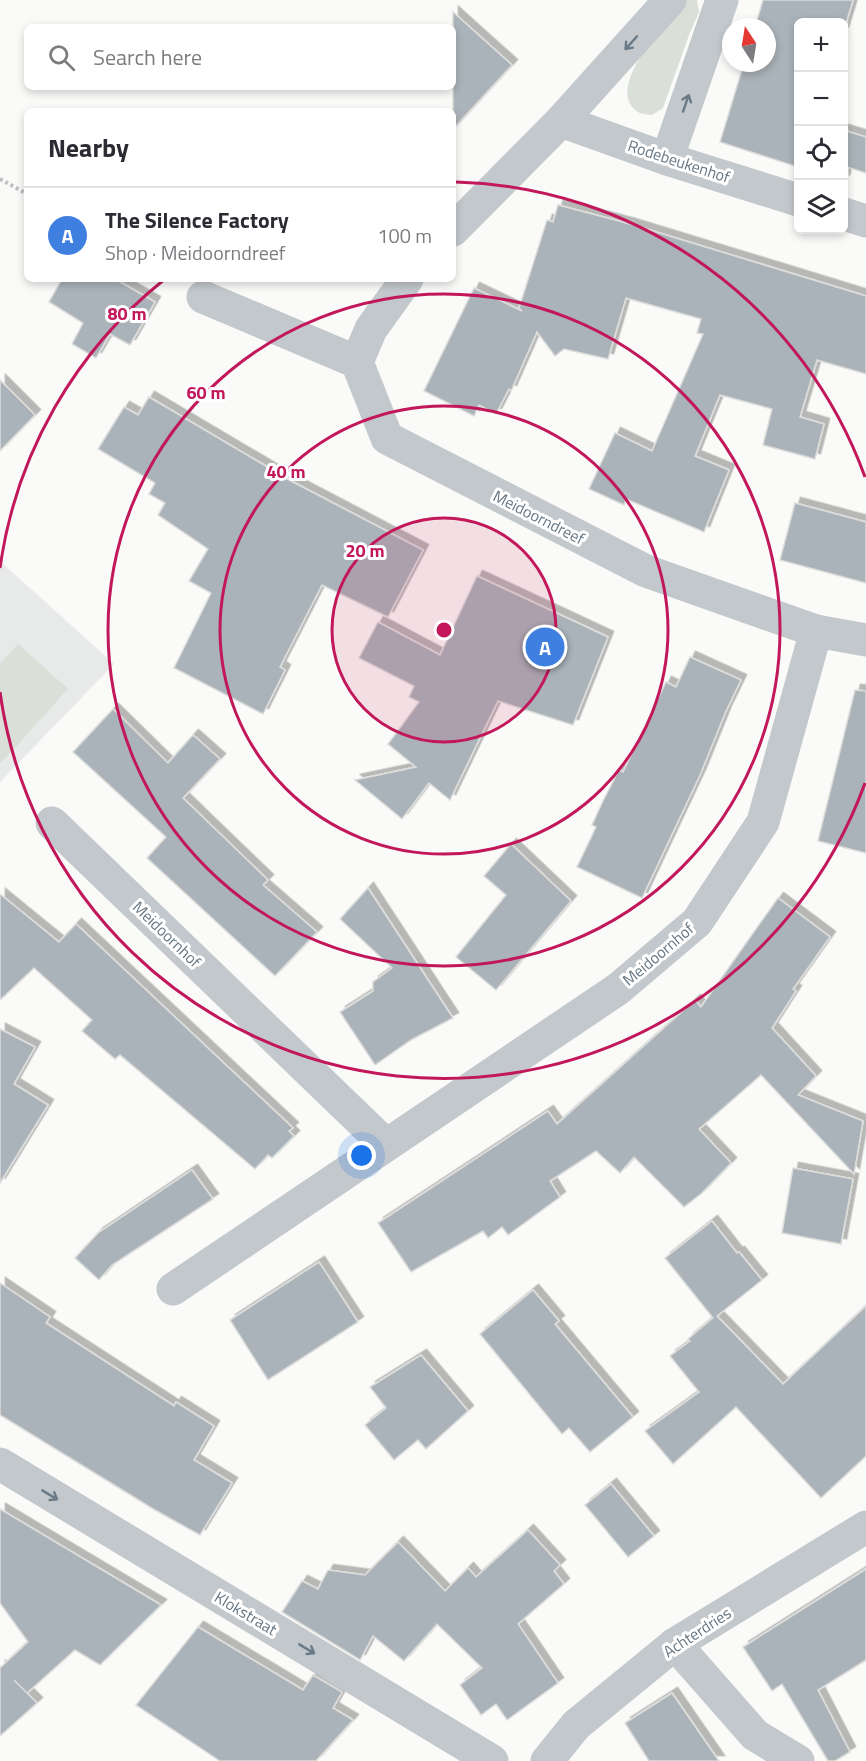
<!DOCTYPE html>
<html lang="en">
<head>
<meta charset="utf-8">
<style>
  :root { --surface:#fff; --page:#f2f2f3; --text:#2b2b33; --muted:#7c7c81; --line:#e1e1e2; --accent:#2563eb }
  body { margin:0; font-family:"Titillium Web",sans-serif; background:var(--page); color:var(--text) }
  .controls { position:absolute; right:18px; top:18px; display:grid; overflow:hidden; border-radius:9px; box-shadow:0 3px 9px #0003 }
  .controls button { width:54px; height:54px; display:grid; place-items:center; padding:0; border:0; border-bottom:2px solid var(--line); background:var(--surface); color:var(--text); font:30px sans-serif }
  .compass { position:absolute; left:722px; top:18px; width:54px; height:54px; border-radius:50%; background:var(--surface); box-shadow:0 3px 9px #0003; rotate:348deg }
  .you { position:absolute; left:362px; top:1156px; width:21px; height:21px; margin:-15px; border:4px solid #fff; border-radius:50%; background:#1a73e8; box-shadow:0 0 0 9px #1a73e833 }
  .badge { display:grid; place-items:center; width:39px; height:39px; border-radius:50%; background:var(--accent); color:#fff; font-size:20px; font-weight:700 }
  .pin { position:absolute; translate:-50% -50%; border:3px solid #fff; box-shadow:0 2px 6px #0006 }
  .list { margin:0; padding:0; list-style:none }
  h2 { display:flex; justify-content:space-between; align-items:center; height:78px; margin:0; padding:0 24px; font-size:26px }
  h2 small { font-size:20px; font-weight:400; color:var(--muted) }
  .list li { display:grid; grid-template-columns:39px 1fr auto; gap:18px; align-items:center; box-sizing:border-box; height:96px; padding:0 24px; border-top:2px solid var(--line) }
  .list b { display:block; font-size:22px; white-space:nowrap }
  .list p { margin:0; font-size:20px; white-space:nowrap; color:var(--muted) }
  .list em { font-size:20px; font-style:normal; color:var(--muted) }
  .icon { flex:none; width:33px; height:33px; fill:none; stroke:currentColor; stroke-width:2; stroke-linecap:round; stroke-linejoin:round }
  .map { position:relative; flex:none; width:866px; height:1761px; overflow:hidden }
  .search { position:absolute; background:var(--surface); box-shadow:0 3px 9px #0003; left:24px; top:24px; width:432px; height:66px; display:flex; align-items:center; gap:15px; box-sizing:border-box; padding:0 21px; border-radius:9px; color:var(--muted); font-size:22px }
  .panel { position:absolute; background:var(--surface); box-shadow:0 3px 9px #0003; left:24px; top:108px; width:432px; height:174px; border-radius:9px }
  .map>svg:first-child { display:block }
</style>
</head>
<body>
<div class="map">
<svg width="866" height="1761" viewBox="0 0 866 1761">
  <defs>
    <filter id="shadow"><feDropShadow dx="5.5" dy="-5.5" stdDeviation="0" flood-color="#0004"/></filter>
  </defs>
  <rect width="100%" height="100%" fill="#fafaf8"/>
  <path fill="#e8e9e9" d="M0,561L114,664L0,782Z"/>
  <g fill="#dadfd7">
    <path d="M685,0H697L699,12L689,35L663,108L652,115C648,114 641,114 638,112C602,88 669,20 685,0Z"/>
    <path d="M18,644L68,689L0,764V664Z"/>
  </g>
  <g fill="#aab3b9" stroke="#dcdcda" stroke-width="1.5" filter="url(#shadow)">
    <path d="M763,0H853L843,33V22H798V167L720,142L744,63H767V27H755Z"/>
    <path d="M453,12L512,65L453,129Z"/>
    <path d="M843,130L866,137V173L847,167L844,181Z"/>
    <path d="M558,205L630,224L866,296V374L817,360L800,417L824,424L815,459L763,445L772,409L720,395L695,456L729,470L704,532L626,499L624,505L589,489L615,433L652,451L703,334L697,333L701,319L626,298L608,359L564,349L555,356L537,332L511,391L509,389L496,414L479,405L474,416L424,391L474,288L522,311L519,308L547,220L553,222Z"/>
    <path d="M62,279H115L155,302L130,345L110,334L96,358L72,344L83,323L49,302Z"/>
    <path d="M0,380L35,415L0,451Z"/>
    <path d="M149,397L291,481L423,550L388,617L322,585L280,667L285,670L263,714L174,668L211,593L189,581L208,549L158,515L165,503L149,494L155,483L98,449L124,407L138,415Z"/>
    <path d="M795,503L866,522V583L780,560Z"/>
    <path d="M477,576L608,637L573,725L498,701L450,800L429,783L402,819L355,780L416,767L388,744L419,702L409,697L414,686L359,658L378,622L440,655Z"/>
    <path d="M690,657L741,680L726,711L700,775L642,898L577,867L596,827L592,825L603,801L619,770L623,772L666,682L676,687Z"/>
    <path d="M855,690L866,691V853L818,841Z"/>
    <path d="M113,709L168,763L193,735L220,759L183,798L268,880L263,885L317,932L275,976L147,858L166,837L73,752Z"/>
    <path d="M511,844L571,901L496,990L456,957L506,895L484,876Z"/>
    <path d="M368,888L453,1018L411,1040L375,1065L340,1012L373,991V982L392,968L340,919Z"/>
    <path d="M0,894L59,942L76,924L293,1128L289,1131L294,1136L272,1158L268,1155L255,1169L120,1055L115,1059L82,1031L92,1020L34,968L0,1000Z"/>
    <path d="M778,898L830,937L793,989L796,991L772,1028L816,1076L798,1095L863,1121L854,1174L761,1075L699,1129L731,1163L702,1193L684,1207L634,1157L620,1173L596,1151L550,1181L560,1197L508,1235L502,1227L488,1238L483,1231L411,1272L378,1223L548,1111L557,1124L695,1000L701,1007Z"/>
    <path d="M0,1029L35,1047L14,1084L48,1105L0,1183Z"/>
    <path d="M793,1168L853,1179L841,1244L782,1233Z"/>
    <path d="M192,1170L213,1199L112,1265L99,1280L75,1258L98,1233Z"/>
    <path d="M712,1221L737,1253L739,1252L762,1280L717,1316L783,1384L866,1306V1456L821,1498L736,1407L673,1464L645,1431L699,1392L670,1356L690,1341L688,1339L713,1318L665,1258Z"/>
    <path d="M319,1262L358,1322L268,1380L230,1320Z"/>
    <path d="M0,1283L50,1317L46,1323L174,1406L176,1402L214,1426L194,1460L232,1483L200,1535L155,1510L0,1415Z"/>
    <path d="M533,1290L559,1321L555,1324L633,1417L590,1452L569,1428L562,1434L480,1334Z"/>
    <path d="M421,1355L468,1411L426,1449L418,1440L394,1460L365,1425L386,1408L370,1387Z"/>
    <path d="M611,1484L654,1536L628,1557L585,1505Z"/>
    <path d="M0,1509L161,1605L100,1665L75,1650L27,1693L14,1680L37,1703L0,1736V1666L1,1667L28,1642L0,1603Z"/>
    <path d="M528,1530L560,1565L554,1571L564,1584L518,1624L558,1683L507,1720L496,1704L481,1715L460,1685L482,1668L437,1624L404,1661L373,1636L360,1660L282,1612L302,1581L318,1589L328,1570L365,1575L398,1542L445,1591L468,1568L476,1577Z"/>
    <path d="M866,1569V1660L818,1690L850,1752L835,1761H828L782,1684L772,1691L743,1647Z"/>
    <path d="M198,1627L303,1690L313,1675L342,1692L333,1708L353,1720L316,1761H220L136,1705Z"/>
    <path d="M672,1693L719,1761H649L625,1723Z"/>
  </g>
  <g fill="none" stroke-linecap="round" stroke-linejoin="round">
    <path stroke="#bbbfc2" stroke-width="4" stroke-dasharray="3 3" stroke-linecap="butt" d="M0,179L27,194"/>
    <g stroke="#c3c8cc" stroke-width="33">
      <path d="M561,121L667,159L798,200"/>
      <path d="M667,159L722,0"/>
      <path d="M844,214L866,221"/>
      <path d="M453,230L561,121L670,0"/>
      <path d="M407,279L371,329L357,362L387,438L646,571L816,631L866,640"/>
      <path d="M203,297L357,362"/>
      <path d="M52,823L386,1145"/>
      <path d="M173,1289L618,989L697,922L763,822L816,631"/>
      <path d="M0,1464L492,1761"/>
      <path d="M675,1644L755,1735L798,1761"/>
      <path d="M547,1761L576,1725L675,1644L866,1527"/>
    </g>
  </g>
  <defs><path id="oneway-shaft" d="M-6 0H5M1.5-3L5.5 0L1.5 3" fill="none" stroke-width="1.6" stroke-linecap="round" stroke-linejoin="round" transform="scale(1.5)"/></defs>
  <g stroke="#6a7a87">
    <use href="#oneway-shaft" transform="translate(631 43) rotate(132)"/>
    <use href="#oneway-shaft" transform="translate(686 103) rotate(-71)"/>
    <use href="#oneway-shaft" transform="translate(50 1495) rotate(31)"/>
    <use href="#oneway-shaft" transform="translate(307 1649) rotate(31)"/>
  </g>
  <circle cx="444" cy="630" r="112" fill="#c2185b" fill-opacity=".12"/>
  <g fill="none" stroke="#c2185b" stroke-width="3">
    <circle cx="444" cy="630" r="112"/>
    <circle cx="444" cy="630" r="224"/>
    <circle cx="444" cy="630" r="336"/>
    <path d="M865 783A448 448 0 0 1 0 692M0 568A448 448 0 0 1 165 279M456 182A448 448 0 0 1 865 477"/>
  </g>
  <g text-anchor="middle" dominant-baseline="central" stroke-width="6" stroke-linejoin="round" paint-order="stroke">
    <g font-size="16" fill="#657683" stroke="#fff">
      <text transform="translate(679 161) rotate(18)">Rodebeukenhof</text>
      <text transform="translate(539 517) rotate(27)">Meidoorndreef</text>
      <text transform="translate(167 934) rotate(44)">Meidoornhof</text>
      <text transform="translate(658 954) rotate(-40)">Meidoornhof</text>
      <text transform="translate(246 1613) rotate(31)">Klokstraat</text>
      <text transform="translate(697 1632) rotate(-33)">Achterdries</text>
    </g>
  </g>
  <circle cx="444" cy="630" r="9" fill="#c2185b" stroke="#fff" stroke-width="3"/>
  <g font-size="18" text-anchor="middle" font-weight="bold" fill="#c2185b" stroke="#fff" stroke-width="6" stroke-linejoin="round" paint-order="stroke">
    <text x="127" y="320">80 m</text>
    <text x="206" y="399">60 m</text>
    <text x="286" y="478">40 m</text>
    <text x="365" y="557">20 m</text>
  </g>
</svg>
<div class="controls">
<button>+</button>
<button>−</button>
<button><svg class="icon" aria-label="locate" viewBox="0 0 24 24"><circle cx="12" cy="12" r="6"/><path d="M12 2v4M12 18v4M2 12h4M18 12h4"/></svg></button>
<button><svg class="icon" aria-label="layers" viewBox="0 0 24 24"><path d="M12 4l9 5-9 5-9-5zM3 14l9 5 9-5"/></svg></button>
</div>
<svg class="compass" viewBox="-18 -18 36 36"><path d="M0-13l5 13h-10z" fill="#e53935"/><path d="M0 13l5-13h-10z" fill="#7c7c81"/></svg>
<div class="you"></div>
<div class="pin badge" style="left:545px;top:647px;background:#3f7fe0">A</div>
<div class="search"><svg class="icon" aria-label="search" viewBox="0 0 24 24"><circle cx="10" cy="10" r="6"/><path d="M15 15l6 6"/></svg>Search here</div>
<section class="panel">
<h2>Nearby<small></small></h2>
<ul class="list">
<li><span class="badge" style="background:#3f7fe0">A</span><div><b>The Silence Factory</b><p>Shop · Meidoorndreef</p></div><em>100 m</em></li>
</ul>
</section>
</div>
</body>
</html>
